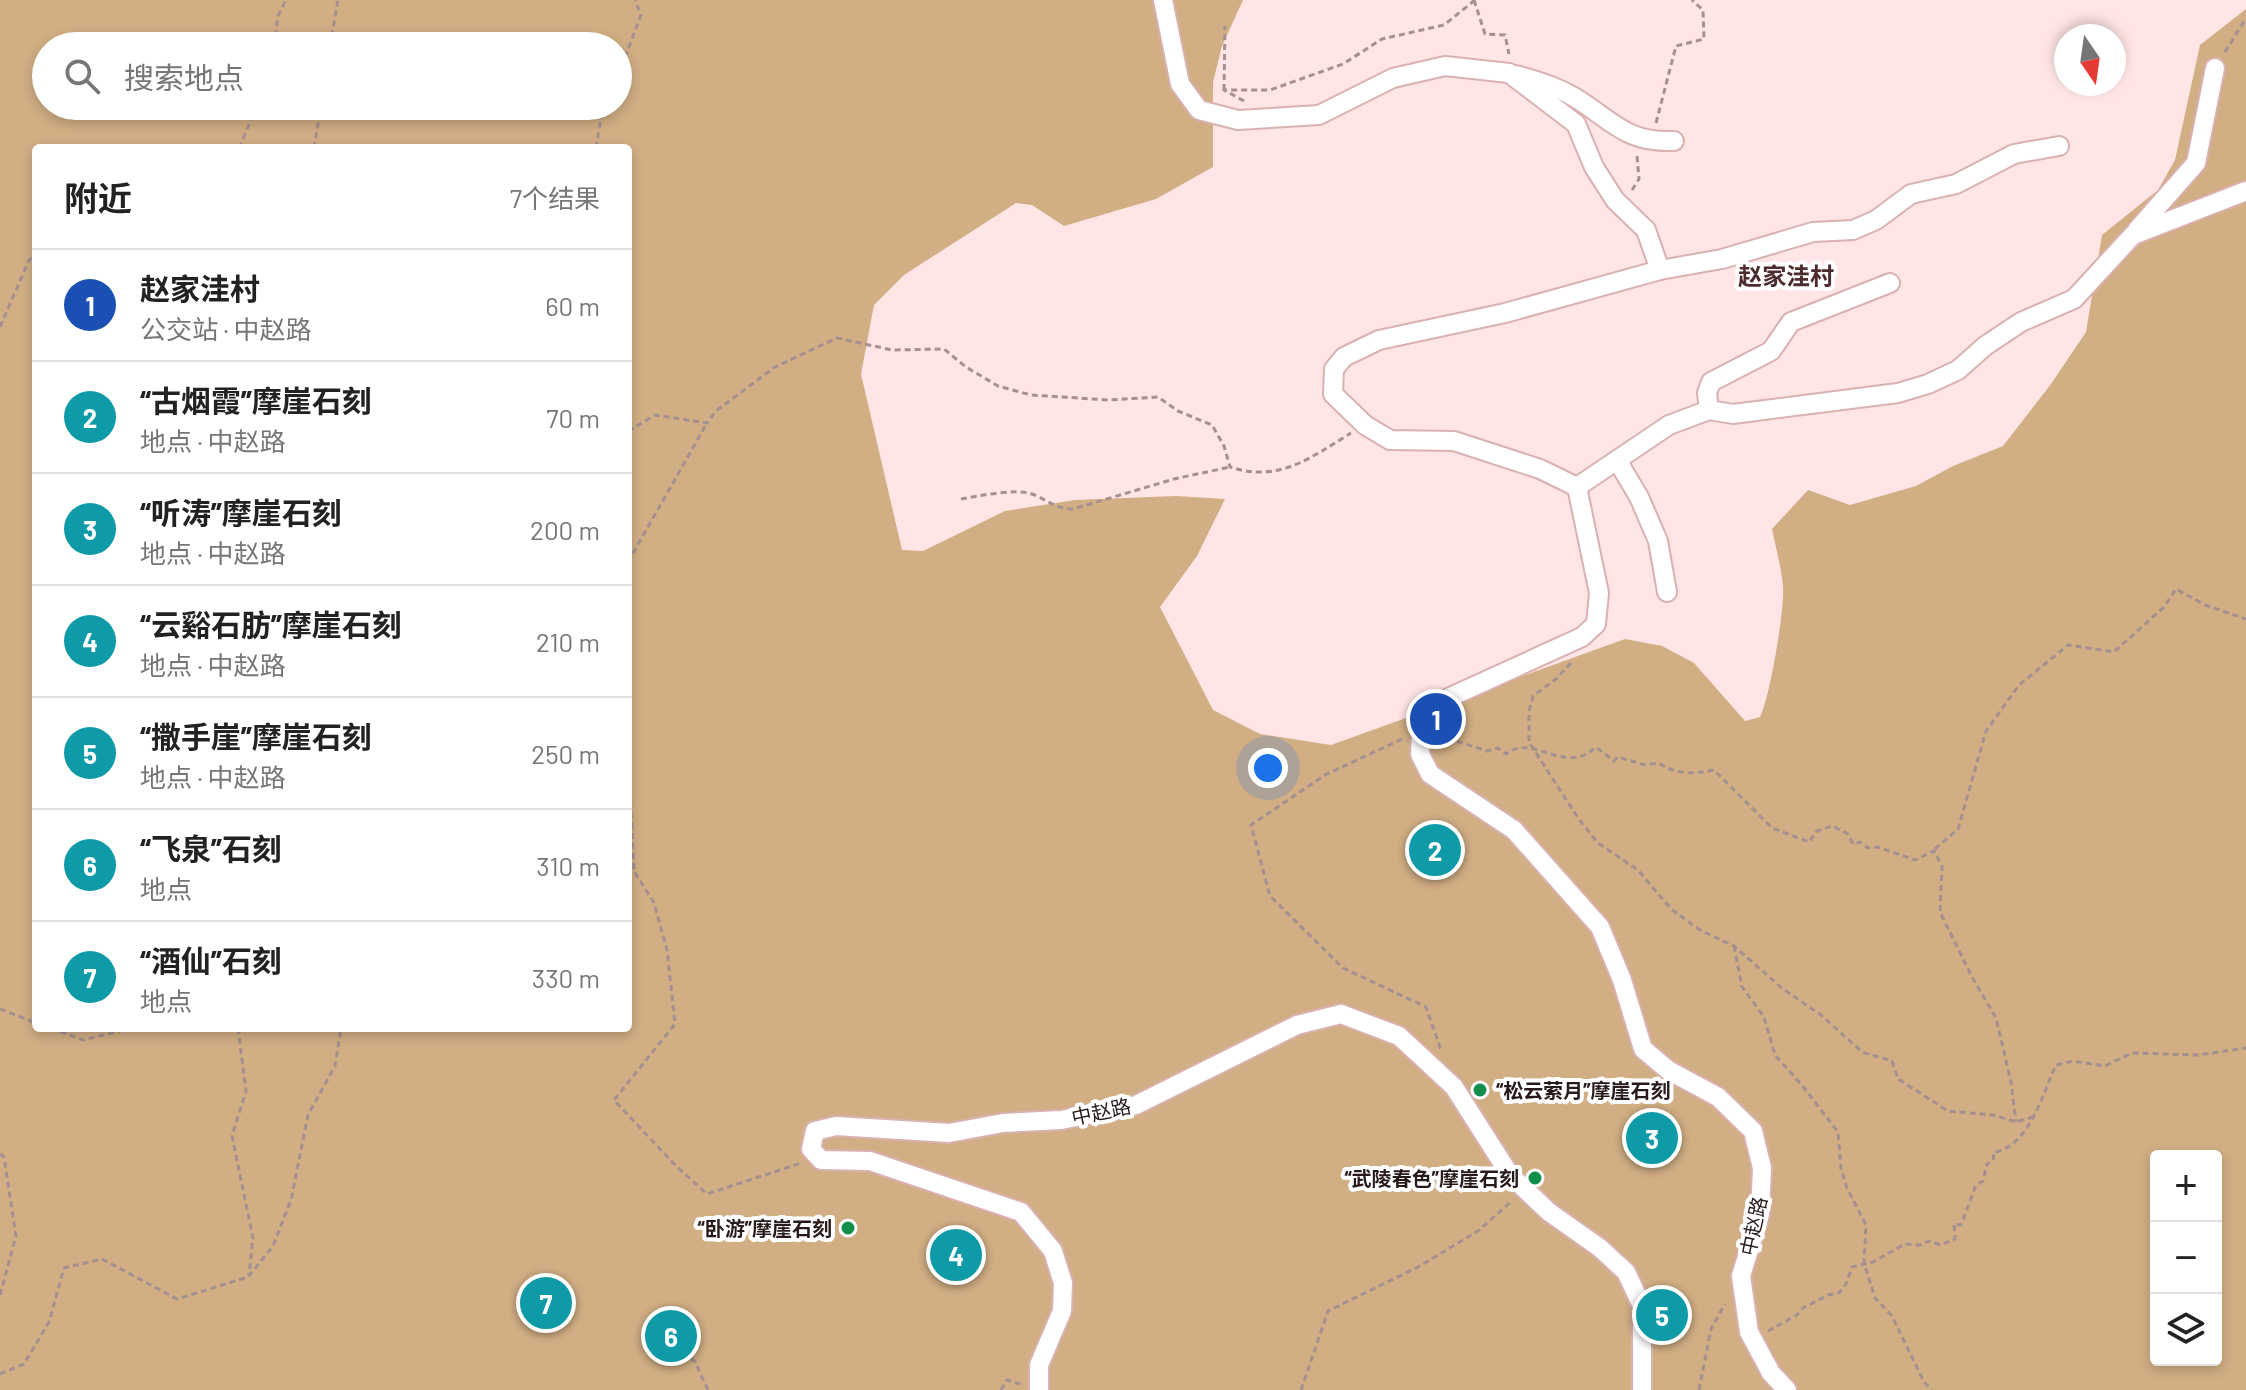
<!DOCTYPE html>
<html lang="zh">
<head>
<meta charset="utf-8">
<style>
  :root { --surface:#fff; --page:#f6f6f6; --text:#222; --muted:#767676; --line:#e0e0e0; --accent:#128f4b }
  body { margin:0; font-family:Barlow,"Noto Sans SC",sans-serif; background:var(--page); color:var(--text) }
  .controls { position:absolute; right:24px; bottom:24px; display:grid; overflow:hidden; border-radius:8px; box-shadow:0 4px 12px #0003 }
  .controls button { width:72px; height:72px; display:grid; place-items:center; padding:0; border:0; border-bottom:2px solid var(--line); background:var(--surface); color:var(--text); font:40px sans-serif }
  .compass { position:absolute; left:2054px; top:24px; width:72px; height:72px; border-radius:50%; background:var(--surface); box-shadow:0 4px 12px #0003; rotate:167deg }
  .you { position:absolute; left:1268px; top:768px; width:28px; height:28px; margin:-20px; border:6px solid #fff; border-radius:50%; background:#1a73e8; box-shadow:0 0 0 12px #1a73e833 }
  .badge { display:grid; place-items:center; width:52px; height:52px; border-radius:50%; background:var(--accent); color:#fff; font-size:26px; font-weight:700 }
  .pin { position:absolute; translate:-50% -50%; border:4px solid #fff; box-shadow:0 2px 8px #0006 }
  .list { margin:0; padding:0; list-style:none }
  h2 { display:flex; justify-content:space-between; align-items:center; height:104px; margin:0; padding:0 32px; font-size:34px }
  h2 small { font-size:26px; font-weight:400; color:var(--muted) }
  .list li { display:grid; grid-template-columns:52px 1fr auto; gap:24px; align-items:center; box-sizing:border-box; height:112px; padding:0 32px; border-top:2px solid var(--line) }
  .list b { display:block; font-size:30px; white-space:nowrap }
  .list p { margin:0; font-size:26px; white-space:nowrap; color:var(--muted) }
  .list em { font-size:26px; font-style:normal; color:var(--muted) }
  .icon { flex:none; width:44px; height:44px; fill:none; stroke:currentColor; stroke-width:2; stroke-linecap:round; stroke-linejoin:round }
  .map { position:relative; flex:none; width:2246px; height:1390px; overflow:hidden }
  .search { position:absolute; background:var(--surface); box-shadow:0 4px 12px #0003; left:32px; top:32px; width:600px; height:88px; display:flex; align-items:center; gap:20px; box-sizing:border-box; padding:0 28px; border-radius:44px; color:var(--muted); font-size:30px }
  .panel { position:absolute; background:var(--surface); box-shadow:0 4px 12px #0003; left:32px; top:144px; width:600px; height:888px; border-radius:8px }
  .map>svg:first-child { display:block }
</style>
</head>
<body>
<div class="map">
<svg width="2246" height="1390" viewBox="0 0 2246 1390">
  <rect width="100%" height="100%" fill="#ffe5e5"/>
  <path fill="#d1ae84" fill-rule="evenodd" d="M0,0H1243L1222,46L1213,82V167L1156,199L1064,226L1032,205L1016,203L904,275L874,305L861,374L902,550L923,551L1005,511L1075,500L1176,496L1225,499L1197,556L1160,607L1213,710L1260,734L1331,745L1625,639L1662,646L1694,663L1745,721L1760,717C1770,697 1785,608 1783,586C1781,567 1776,548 1772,529L1808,490L1850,505L1916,486L1953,466L2003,446L2051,384L2086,332L2102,235L2158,190L2175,160L2200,45L2246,9V1390H0ZM46,46H618V106H46ZM36,148H628V1028H36ZM2156,1156H2216V1360H2156Z"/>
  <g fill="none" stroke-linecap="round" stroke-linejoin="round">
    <defs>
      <g id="minor">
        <path d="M1163,0L1180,84L1199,110L1238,120L1319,115L1393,78L1445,66L1509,73L1576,124L1594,167L1615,200L1646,230L1660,270"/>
        <path d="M1515,75C1536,80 1555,86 1574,97C1612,120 1625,143 1674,141"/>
        <path d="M2137,230L2196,163L2215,68"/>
        <path d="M1709,410L1707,393L1711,382L1771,351L1791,322L1890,283"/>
        <path d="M1617,460L1639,497L1658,541L1667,592"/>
        <path d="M1577,487L1669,425L1709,410L1733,414L1898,393L1928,384L1958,370L1985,346L2021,322L2074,299L2133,235L2246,191"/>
        <path d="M1039,1390V1365L1062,1311L1063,1283L1053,1251L1021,1212L870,1161L821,1160L811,1149L815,1131L836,1126L949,1133L1003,1123L1061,1120L1136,1105L1297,1025L1341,1014L1399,1036L1454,1087L1510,1175L1549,1212L1600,1248L1626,1272L1642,1306V1390"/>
        <path d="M1787,1390L1771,1373L1749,1332L1741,1276L1760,1214L1762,1168L1753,1131L1718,1097L1668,1070L1643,1049L1622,980L1600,927L1514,830L1430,774L1420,754L1421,736L1429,715L1446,699L1582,637L1596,624L1599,593L1577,487L1540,469L1454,441L1390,440L1365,425L1333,394L1334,369L1344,357L1379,340L1505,313L1660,270L1722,259L1813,232L1853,230L1876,220L1911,194L1956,184L2014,154L2059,146"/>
      </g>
    </defs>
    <use href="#minor" stroke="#dab1b1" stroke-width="22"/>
    <g stroke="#a59090" stroke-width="3" stroke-dasharray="6 4" stroke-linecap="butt">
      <path d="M1474,0L1485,34L1505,35L1509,54"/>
      <path d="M274,46L278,16L286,0"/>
      <path d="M330,46L338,0"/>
      <path d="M2225,52L2246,18"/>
      <path d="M618,76L641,15L635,0"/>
      <path d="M1224,90L1225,26"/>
      <path d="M1244,101L1224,90H1270L1343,64L1382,39L1444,25L1475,0"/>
      <path d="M1656,123L1676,46L1704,39L1703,10L1692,0"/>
      <path d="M239,148L257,106"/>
      <path d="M314,148L321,106"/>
      <path d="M596,148L603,106"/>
      <path d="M1632,190L1639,179L1637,156"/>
      <path d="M0,327L29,260L36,256"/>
      <path d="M628,427L632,429L655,415L707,423L716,411L775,367L837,338L892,350L944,349L966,367L998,386L1031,395L1109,400L1158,397L1178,411L1212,425L1224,446L1230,467C1279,483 1310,458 1351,433"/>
      <path d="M961,499C979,496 1015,488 1032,494C1048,500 1055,509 1073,509L1174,479L1230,467"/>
      <path d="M628,562L707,423"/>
      <path d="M1571,663L1556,679L1533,696L1529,711V742L1578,818L1598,843L1638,870L1671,909L1700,930L1734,946L1783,989L1821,1015L1862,1052L1892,1061L1898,1079L1948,1111L1993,1115L2016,1122L2033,1117"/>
      <path d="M1438,735L1487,751L1498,748L1506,754C1534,732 1564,777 1596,747L1614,761L1618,757L1645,765L1659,763C1676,775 1694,774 1714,770L1772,828L1809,842L1817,831L1832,826L1848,834L1853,844L1860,842L1868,848L1878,847L1915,860L1934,851L1942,866L1940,912L1972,977L1996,1018L2011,1082L2016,1122"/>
      <path d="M1402,739L1325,775L1251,825L1270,896L1343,968L1426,1007L1441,1050"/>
      <path d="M628,753L634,871L654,903L667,950L675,1024L614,1100L676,1166L707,1194L801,1163"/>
      <path d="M1935,849L1958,829L1986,731L2019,685L2068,645L2114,652L2164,607L2176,589L2205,605L2246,619"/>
      <path d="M1734,946L1742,987L1764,1017L1775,1055L1801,1084L1838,1132L1841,1169L1847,1188L1866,1225L1864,1263L1875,1298L1892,1316L1924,1382L1932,1390"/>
      <path d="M0,1009L36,1023"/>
      <path d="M51,1028L83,1040L132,1028"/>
      <path d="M238,1028L246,1091L232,1136L253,1238L249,1275"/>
      <path d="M0,1154L4,1157L16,1236L0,1295"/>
      <path d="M1768,1331L1797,1315L1803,1308L1828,1295L1839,1293L1846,1284L1852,1267L1873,1262L1905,1244L1920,1245L1929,1241L1940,1245L1955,1239L1954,1224L1961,1225L1976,1185L1983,1181L1987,1164L1993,1161L1994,1152C2029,1147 2043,1093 2056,1065L2073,1061L2105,1066L2132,1053L2198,1055L2246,1048"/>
      <path d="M671,1336L695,1362L708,1390"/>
      <path d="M0,1374L24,1364L49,1322L64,1268L102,1259L177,1299L248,1277L273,1246L291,1200L308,1115L335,1066L341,1028"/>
      <path d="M1001,1390L1007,1380L1020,1384"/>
      <path d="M1301,1390L1328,1311L1418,1267L1478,1231L1513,1200"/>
      <path d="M1699,1390L1711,1329L1725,1304"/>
    </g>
    <use href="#minor" stroke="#fff" stroke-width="18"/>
  </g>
  <g fill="#128f4b" stroke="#fff" stroke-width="3">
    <circle cx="1480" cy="1090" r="8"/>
    <circle cx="1535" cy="1178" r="8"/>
    <circle cx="848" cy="1228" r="8"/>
  </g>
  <g text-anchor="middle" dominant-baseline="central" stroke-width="8" stroke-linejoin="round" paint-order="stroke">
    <g font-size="20" font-weight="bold" fill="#28191a" stroke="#fff" text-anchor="end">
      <text x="1496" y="1090" text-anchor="start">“松云萦月”摩崖石刻</text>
      <text x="1519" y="1178">“武陵春色”摩崖石刻</text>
      <text x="832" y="1228">“卧游”摩崖石刻</text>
    </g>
    <g font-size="20" fill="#28191a" stroke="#fff">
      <text transform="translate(1101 1111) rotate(-12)">中赵路</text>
      <text transform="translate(1753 1226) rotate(-78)">中赵路</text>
    </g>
    <g font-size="24" font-weight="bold" fill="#4d2c2e" stroke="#fff">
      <text x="1786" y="275">赵家洼村</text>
    </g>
  </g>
</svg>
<div class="controls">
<button>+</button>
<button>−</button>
<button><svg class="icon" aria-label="layers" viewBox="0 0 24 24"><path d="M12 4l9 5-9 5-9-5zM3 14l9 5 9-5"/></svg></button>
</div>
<svg class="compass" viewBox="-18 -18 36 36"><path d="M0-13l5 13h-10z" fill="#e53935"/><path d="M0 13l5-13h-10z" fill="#767676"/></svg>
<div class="you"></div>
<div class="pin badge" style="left:1436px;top:719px;background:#1a4fb4">1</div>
<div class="pin badge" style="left:1435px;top:850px;background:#0f9aa8">2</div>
<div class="pin badge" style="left:1652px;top:1138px;background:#0f9aa8">3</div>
<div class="pin badge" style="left:956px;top:1255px;background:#0f9aa8">4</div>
<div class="pin badge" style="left:1662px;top:1315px;background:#0f9aa8">5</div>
<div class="pin badge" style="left:671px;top:1336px;background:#0f9aa8">6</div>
<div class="pin badge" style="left:546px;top:1303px;background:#0f9aa8">7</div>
<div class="search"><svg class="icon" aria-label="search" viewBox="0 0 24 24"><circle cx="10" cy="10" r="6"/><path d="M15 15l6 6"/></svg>搜索地点</div>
<section class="panel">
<h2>附近<small>7个结果</small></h2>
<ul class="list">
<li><span class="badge" style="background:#1a4fb4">1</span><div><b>赵家洼村</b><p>公交站 · 中赵路</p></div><em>60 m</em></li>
<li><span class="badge" style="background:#0f9aa8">2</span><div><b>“古烟霞”摩崖石刻</b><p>地点 · 中赵路</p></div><em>70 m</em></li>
<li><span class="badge" style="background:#0f9aa8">3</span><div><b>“听涛”摩崖石刻</b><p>地点 · 中赵路</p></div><em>200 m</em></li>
<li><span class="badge" style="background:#0f9aa8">4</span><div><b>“云谿石肪”摩崖石刻</b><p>地点 · 中赵路</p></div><em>210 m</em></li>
<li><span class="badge" style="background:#0f9aa8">5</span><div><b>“撒手崖”摩崖石刻</b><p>地点 · 中赵路</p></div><em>250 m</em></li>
<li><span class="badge" style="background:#0f9aa8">6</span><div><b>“飞泉”石刻</b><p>地点</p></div><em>310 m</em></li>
<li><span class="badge" style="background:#0f9aa8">7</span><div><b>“酒仙”石刻</b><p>地点</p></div><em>330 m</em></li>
</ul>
</section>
</div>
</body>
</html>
